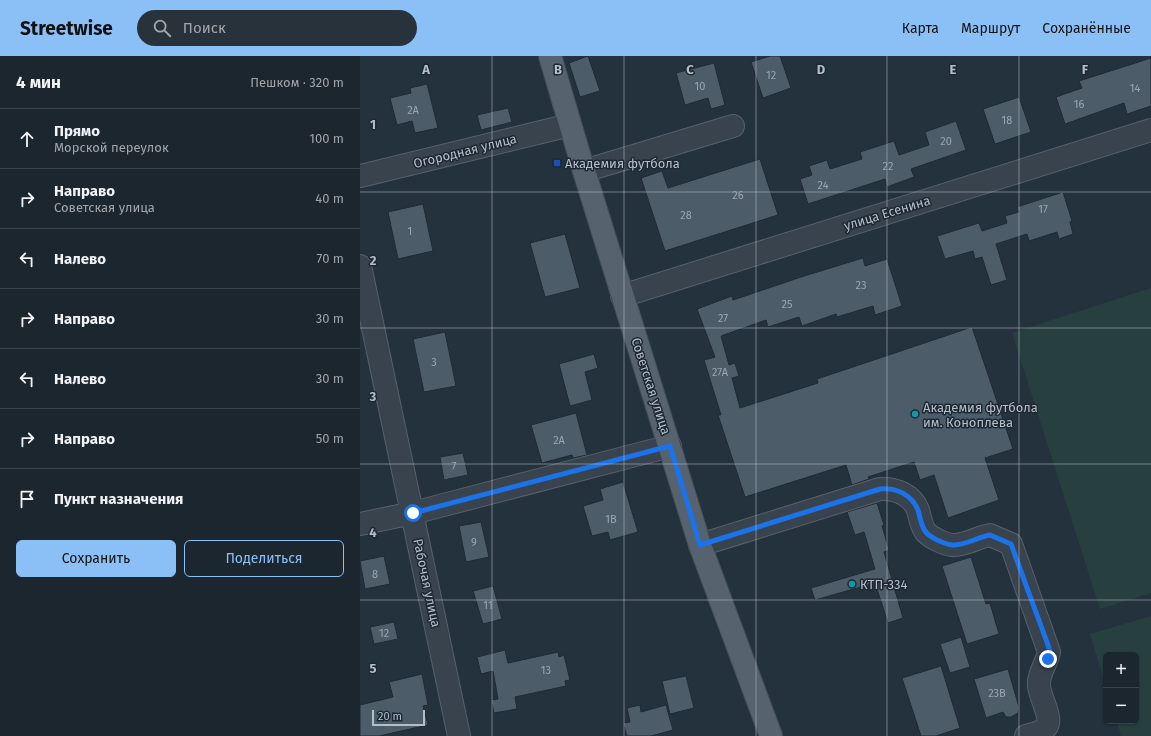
<!DOCTYPE html>
<html lang="ru">
<head>
<meta charset="utf-8">
<style>
  :root { --surface:#1b262e; --page:#28323a; --text:#f1f3f6; --muted:#a0a5aa; --line:#39434a; --accent:#8bc0f7 }
  body { margin:0; font-family:"Fira Sans",sans-serif; background:var(--page); color:var(--text) }
  .controls { position:absolute; right:12px; bottom:12px; display:grid; overflow:hidden; border-radius:6px; box-shadow:0 1px 3px #0004 }
  .controls button { width:36px; height:36px; display:grid; place-items:center; padding:0; border:0; border-bottom:1px solid var(--line); background:var(--surface); color:var(--text); font:20px sans-serif }
  .scale { position:absolute; left:12px; bottom:10px; width:53px; box-sizing:border-box; padding-left:4px; border:2px solid #b4bec9; border-top:0; font-size:11px; line-height:14px; white-space:nowrap; color:#b4bec9; -webkit-text-stroke:3px #1d2833; paint-order:stroke }
  .stop { position:absolute; width:12px; height:12px; margin:-9px; border:3px solid #1a73e8; border-radius:50%; background:#fff }
  .stop.end { background:#1a73e8; border-color:#fff; box-shadow:0 1px 4px #0008 }
  .list { margin:0; padding:0; list-style:none }
  h2 { display:flex; justify-content:space-between; align-items:center; height:52px; margin:0; padding:0 16px; font-size:17px }
  h2 small { font-size:13px; font-weight:400; color:var(--muted) }
  .list li { display:grid; grid-template-columns:26px 1fr auto; gap:12px; align-items:center; box-sizing:border-box; height:60px; padding:0 16px; border-top:1px solid var(--line) }
  .list b { display:block; font-size:15px; white-space:nowrap }
  .list p { margin:0; font-size:13px; white-space:nowrap; color:var(--muted) }
  .list em { font-size:13px; font-style:normal; color:var(--muted) }
  .actions { display:flex; gap:8px; padding:12px 16px }
  .actions a { flex:1; padding:9px 0; border:1px solid var(--accent); border-radius:6px; text-align:center; font-size:14px; color:var(--accent) }
  .actions .main { background:var(--accent); color:#111 }
  .icon { flex:none; width:22px; height:22px; fill:none; stroke:currentColor; stroke-width:2; stroke-linecap:round; stroke-linejoin:round }
  .map { position:relative; flex:none; width:791px; height:680px; overflow:hidden }
  header { display:flex; align-items:center; gap:24px; box-sizing:border-box; height:56px; padding:0 20px; background:var(--accent); color:#111 }
  header strong { font-size:19px }
  nav { display:flex; gap:22px; margin-inline-start:auto; font-size:14px }
  .search { width:280px; height:36px; background:var(--page); display:flex; align-items:center; gap:10px; box-sizing:border-box; padding:0 14px; border-radius:22px; color:var(--muted); font-size:15px }
  main { display:flex }
  aside { flex:1; background:var(--surface) }
  .map>svg:first-child { display:block }
</style>
</head>
<body>
<header>
<strong>Streetwise</strong>
<div class="search"><svg class="icon" aria-label="search" viewBox="0 0 24 24"><circle cx="10" cy="10" r="6"/><path d="M15 15l6 6"/></svg>Поиск</div>
<nav><a>Карта</a><a>Маршрут</a><a>Сохранённые</a></nav>
</header>
<main>
<aside>
<h2>4 мин<small>Пешком · 320 m</small></h2>
<ul class="list">
<li><svg class="icon" aria-label="ahead" viewBox="0 0 24 24"><path d="M12 20V5M6 11l6-6 6 6"/></svg><div><b>Прямо</b><p>Морской переулок</p></div><em>100 m</em></li>
<li><svg class="icon" aria-label="right" viewBox="0 0 24 24"><path d="M7 20v-9h11M14 6l5 5-5 5"/></svg><div><b>Направо</b><p>Советская улица</p></div><em>40 m</em></li>
<li><svg class="icon" aria-label="left" viewBox="0 0 24 24"><path d="M17 20v-9H6M10 6l-5 5 5 5"/></svg><div><b>Налево</b></div><em>70 m</em></li>
<li><svg class="icon" aria-label="right" viewBox="0 0 24 24"><path d="M7 20v-9h11M14 6l5 5-5 5"/></svg><div><b>Направо</b></div><em>30 m</em></li>
<li><svg class="icon" aria-label="left" viewBox="0 0 24 24"><path d="M17 20v-9H6M10 6l-5 5 5 5"/></svg><div><b>Налево</b></div><em>30 m</em></li>
<li><svg class="icon" aria-label="right" viewBox="0 0 24 24"><path d="M7 20v-9h11M14 6l5 5-5 5"/></svg><div><b>Направо</b></div><em>50 m</em></li>
<li><svg class="icon" aria-label="arrive" viewBox="0 0 24 24"><path d="M6 21V4h12l-3 4 3 4H6"/></svg><div><b>Пункт назначения</b></div></li>
</ul>
<div class="actions"><a class="main">Сохранить</a><a>Поделиться</a></div>
</aside>
<div class="map">
<svg width="791" height="680" viewBox="0 0 791 680">
  <rect width="100%" height="100%" fill="#24323d"/>
  <g fill="#27403f">
    <path d="M791,232V537L740,553L652,277Z"/>
    <path d="M791,560V680H761L757,665H776V599H746V631L730,578Z"/>
  </g>
  <g fill="#4d5c69" stroke="#1f2a35">
    <path d="M228,0L240,35L220,41L209,7Z"/>
    <path d="M410,0H420L431,32L403,42L391,6Z"/>
    <path d="M791,2V50L767,58L764,47L705,68L696,41L722,32L719,25Z"/>
    <path d="M354,7L365,49L351,53L348,42L325,49L316,17Z"/>
    <path d="M67,28L78,72L55,77L52,65L37,69L30,42L51,37L50,32Z"/>
    <path d="M659,41L671,76L635,88L623,53Z"/>
    <path d="M148,52L152,66L121,74L117,59Z"/>
    <path d="M596,65L606,94L551,113L554,121L527,131L525,123L448,148L440,123L452,119L449,110L467,104L470,113L502,103L500,96L534,85L539,99L569,89L565,76Z"/>
    <path d="M400,103L418,159L305,195L281,122L302,115L308,132Z"/>
    <path d="M703,136L712,165L710,166L713,178L699,183L697,176L669,185L667,178L636,188L647,224L631,229L622,201L615,203L613,195L585,203L577,180L619,167L622,175L647,167L645,160L659,156L657,151Z"/>
    <path d="M63,148L73,195L38,203L28,156Z"/>
    <path d="M205,178L220,232L185,241L170,187Z"/>
    <path d="M503,202L505,210L527,203L542,250L515,259L513,250L477,261L476,258L442,270L439,261L408,271L406,264L361,280L369,309L375,307L379,320L372,322L380,352L458,327L457,323L612,271L653,393L625,402L639,444L588,462L574,419L560,424L554,406L508,421L509,423L492,429L486,409L385,441L358,359H361L344,304L355,301L337,253L372,240L373,244L444,220Z"/>
    <path d="M85,276L96,330L64,336L53,283Z"/>
    <path d="M234,298L238,312L225,316L232,344L210,350L199,308Z"/>
    <path d="M216,357L227,399L213,402L212,399L182,407L171,369Z"/>
    <path d="M103,397L108,419L84,424L80,401Z"/>
    <path d="M263,426L278,476L250,484L248,476L232,480L223,450L243,444L240,433Z"/>
    <path d="M517,447L524,469L522,470L529,494L524,496L543,562L528,567L515,527L455,544L451,532L515,513L504,476L495,479L487,456Z"/>
    <path d="M121,466L129,501L106,506L99,470Z"/>
    <path d="M24,500L30,528L5,533L0,505Z"/>
    <path d="M611,501L626,548L630,547L639,578L607,588L582,510Z"/>
    <path d="M133,530L142,563L123,568L113,535Z"/>
    <path d="M34,566L38,583L14,588L10,571Z"/>
    <path d="M601,581L610,611L590,617L580,588Z"/>
    <path d="M145,594L148,607L198,596L199,601L204,599L210,624L205,625L206,630L155,641L157,653L134,657L131,644L138,643L133,615L121,618L117,601Z"/>
    <path d="M581,610L600,672L576,680H561L542,622Z"/>
    <path d="M648,613L659,651L658,657L651,661H646L643,656L626,662L614,623Z"/>
    <path d="M62,618L68,649L63,650L68,669L19,680H0V649L33,641L29,626Z"/>
    <path d="M326,620L334,652L310,658L302,625Z"/>
    <path d="M280,649L281,656L306,649L313,674L291,680H267L263,667L270,666L267,652Z"/>
  </g>
  <g fill="none" stroke-linecap="round" stroke-linejoin="round">
    <defs>
      <g id="minor">
        <path d="M224,115L373,70"/>
        <path d="M0,120L210,69"/>
        <path d="M0,210L99,680"/>
        <path d="M262,240L791,74"/>
        <path d="M0,468L53,457L310,390"/>
        <path d="M340,489L520,433C536,432 552,439 558,454C560,461 561,469 565,475C569,481 584,488 592,489C604,490 618,481 630,479L651,488L689,596C687,607 678,618 679,629C679,642 696,665 684,673C679,677 672,678 666,680"/>
      </g>
      <path id="major" d="M190,0L224,115L340,489L411,680"/>
    </defs>
    <use href="#minor" stroke="#56616c" stroke-width="24"/>
    <use href="#major" stroke="#444f5a" stroke-width="24"/>
    <use href="#minor" stroke="#38434e" stroke-width="22"/>
    <use href="#major" stroke="#56626e" stroke-width="22"/>
  </g>
  <g fill="none" stroke-linecap="round" stroke-linejoin="round">
    <path stroke="#1a73e8" stroke-width="5" d="M53,457L310,390L340,489L520,433C536,431 552,439 558,454C560,461 561,469 565,475C569,481 584,488 592,489C604,490 618,481 630,479L651,488L688,589L690,596L688,603"/>
  </g>
  <path fill="none" stroke="#b4bec9" stroke-width="1" stroke-opacity="0.55" d="M132,0V680M264,0V680M396,0V680M527,0V680M659,0V680M0,136H791M0,272H791M0,408H791M0,544H791"/>
  <rect fill="#1a4fb4" stroke="#1d2833" stroke-width="1.5" x="193" y="103" width="8" height="8" rx="2"/>
  <g fill="#0f9aa8" stroke="#1d2833" stroke-width="1.5">
    <circle cx="555" cy="358" r="4"/>
    <circle cx="492" cy="528" r="4"/>
  </g>
  <g text-anchor="middle" dominant-baseline="central" stroke-width="3" stroke-linejoin="round" paint-order="stroke">
    <g font-size="11" fill="#9aa6b1">
      <text x="411" y="19">12</text>
      <text x="340" y="30">10</text>
      <text x="775" y="32">14</text>
      <text x="719" y="48">16</text>
      <text x="53" y="54">2А</text>
      <text x="647" y="64">18</text>
      <text x="586" y="85">20</text>
      <text x="528" y="110">22</text>
      <text x="463" y="129">24</text>
      <text x="378" y="139">26</text>
      <text x="683" y="153">17</text>
      <text x="326" y="159">28</text>
      <text x="50" y="175">1</text>
      <text x="501" y="229">23</text>
      <text x="427" y="248">25</text>
      <text x="363" y="262">27</text>
      <text x="74" y="306">3</text>
      <text x="360" y="316">27А</text>
      <text x="199" y="384">2А</text>
      <text x="94" y="410">7</text>
      <text x="251" y="463">1В</text>
      <text x="114" y="486">9</text>
      <text x="15" y="518">8</text>
      <text x="128" y="549">11</text>
      <text x="24" y="577">12</text>
      <text x="186" y="614">13</text>
      <text x="637" y="637">23В</text>
    </g>
    <g font-size="13" fill="#b4bec9" stroke="#1d2833">
      <text transform="translate(105 95) rotate(-14)">Огородная улица</text>
      <text transform="translate(527 157) rotate(-17)">улица Есенина</text>
      <text transform="translate(291 330) rotate(72)">Советская улица</text>
      <text transform="translate(67 527) rotate(78)">Рабочая улица</text>
    </g>
    <g font-size="13" fill="#b4bec9" stroke="#1d2833" text-anchor="start">
      <text x="205" y="107">Академия футбола</text>
      <text x="563" y="351">Академия футбола<tspan x="563" dy="15">им. Коноплева</tspan></text>
      <text x="500" y="528">КТП-334</text>
    </g>
  </g>
  <g font-size="13" text-anchor="middle" font-weight="bold" fill="#b4bec9" stroke="#1d2833" stroke-width="3" stroke-linejoin="round" paint-order="stroke">
    <text x="66" y="18">A</text>
    <text x="198" y="18">B</text>
    <text x="330" y="18">C</text>
    <text x="461" y="18">D</text>
    <text x="593" y="18">E</text>
    <text x="725" y="18">F</text>
    <text x="13" y="73">1</text>
    <text x="13" y="209">2</text>
    <text x="13" y="345">3</text>
    <text x="13" y="481">4</text>
    <text x="13" y="617">5</text>
  </g>
</svg>
<div class="controls">
<button>+</button>
<button>−</button>
</div>
<div class="scale">20 m</div>
<div class="stop" style="left:53px;top:457px"></div>
<div class="stop end" style="left:688px;top:603px"></div>
</div>
</main>
</body>
</html>
